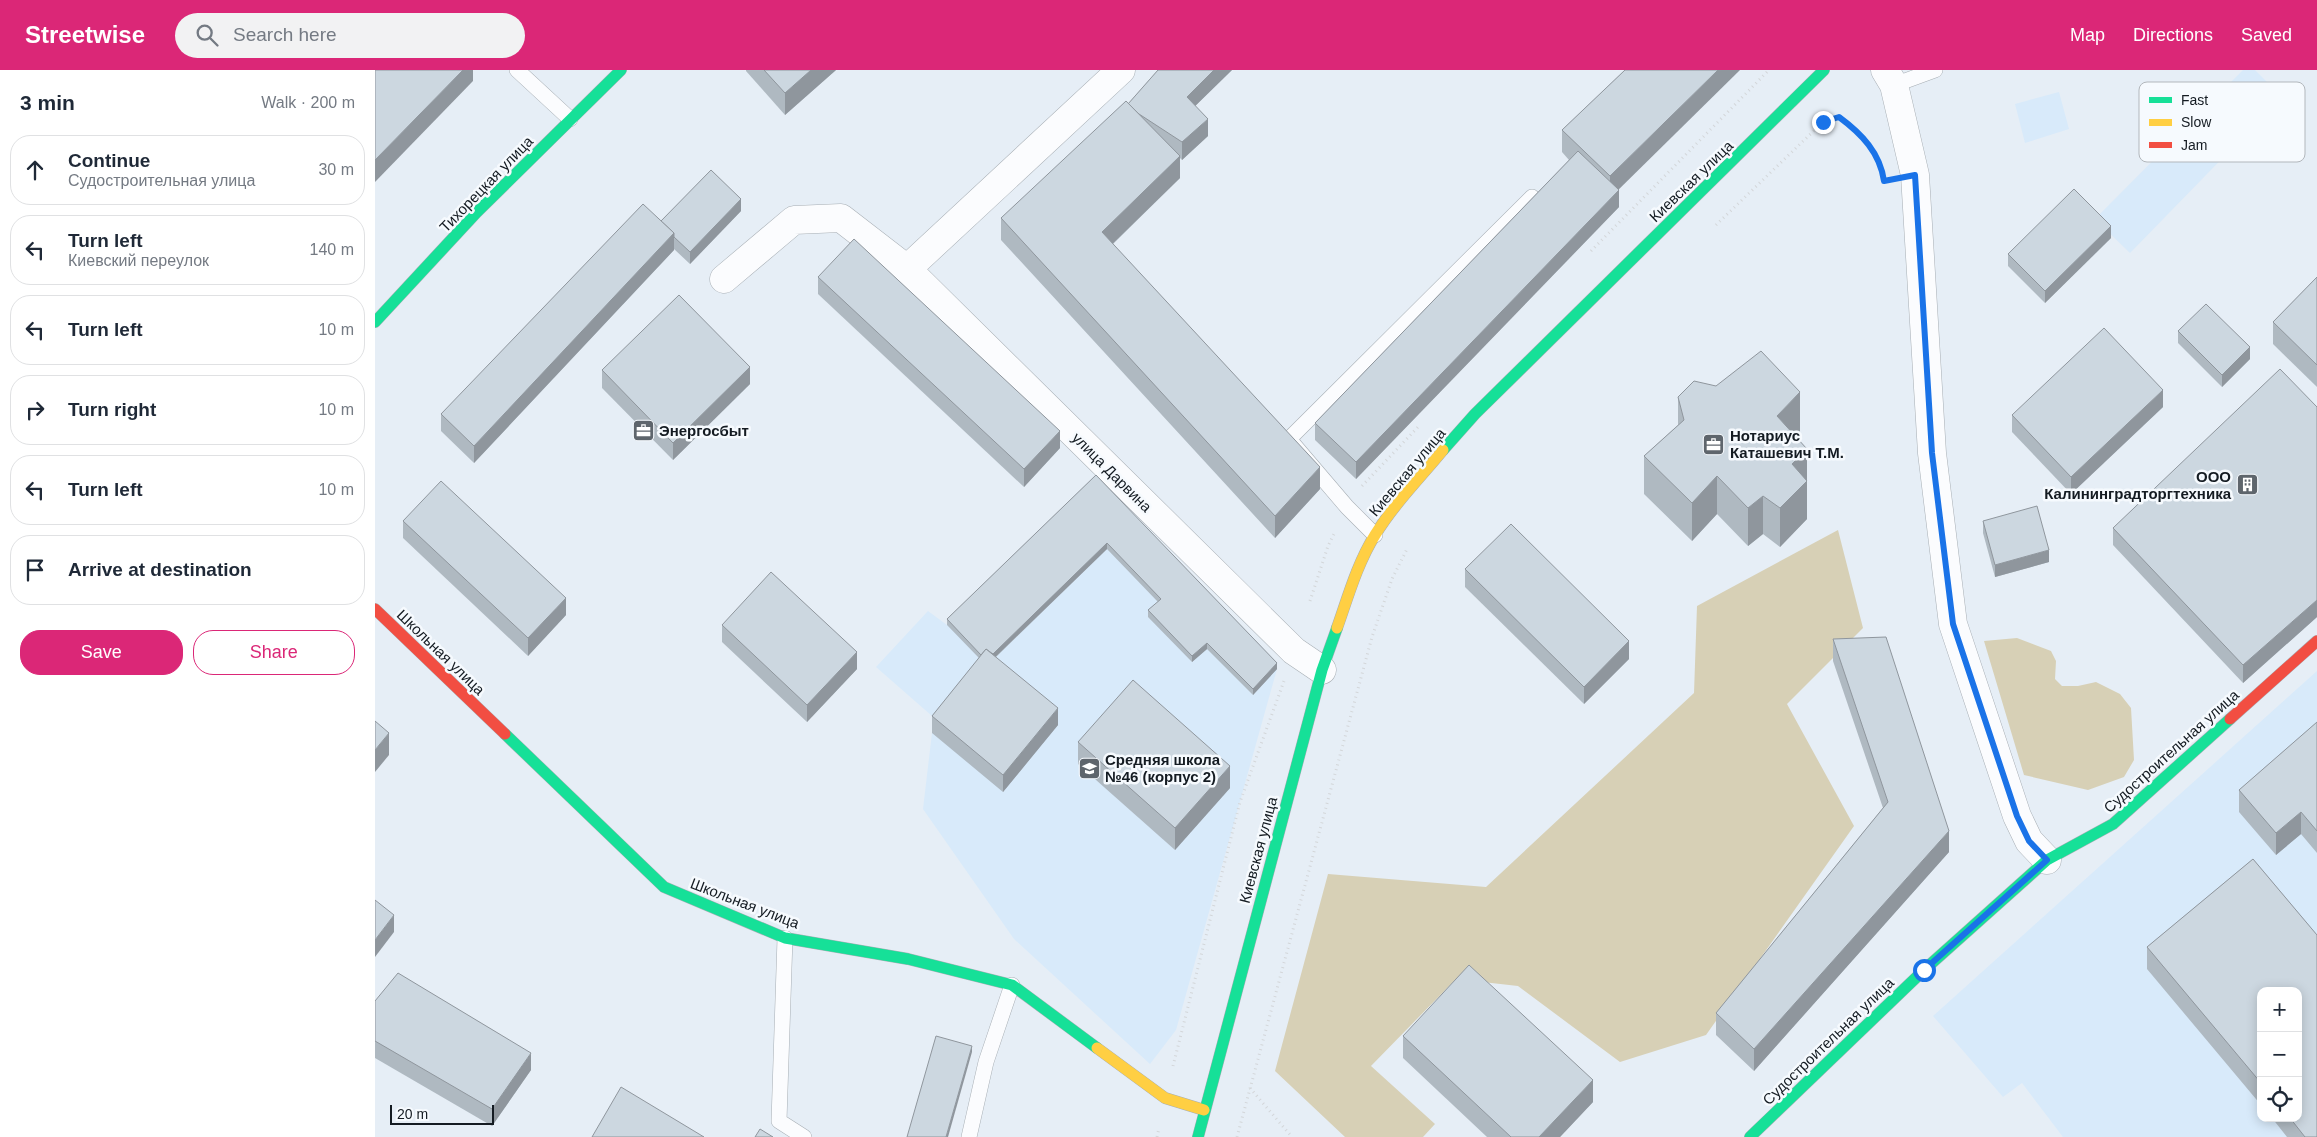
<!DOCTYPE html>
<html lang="en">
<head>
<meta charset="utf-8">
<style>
  :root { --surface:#fff; --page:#f2f2f3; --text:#1f2937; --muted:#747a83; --line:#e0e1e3; --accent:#db2777 }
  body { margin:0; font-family:Helvetica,sans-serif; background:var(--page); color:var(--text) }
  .controls { position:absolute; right:15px; bottom:15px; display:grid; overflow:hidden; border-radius:10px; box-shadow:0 2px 12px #0003 }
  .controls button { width:45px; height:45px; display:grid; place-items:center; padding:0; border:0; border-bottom:1px solid var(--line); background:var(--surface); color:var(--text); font:25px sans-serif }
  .scale { position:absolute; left:15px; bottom:12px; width:104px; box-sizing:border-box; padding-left:5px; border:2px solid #141b22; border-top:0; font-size:14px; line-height:18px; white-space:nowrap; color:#141b22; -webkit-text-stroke:4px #f6fafe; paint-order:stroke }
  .stop { position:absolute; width:15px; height:15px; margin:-11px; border:4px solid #1a73e8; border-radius:50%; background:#fff }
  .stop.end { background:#1a73e8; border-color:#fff; box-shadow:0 1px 5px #0008 }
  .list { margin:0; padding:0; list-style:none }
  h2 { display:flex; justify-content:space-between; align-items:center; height:65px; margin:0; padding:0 20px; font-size:21px }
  h2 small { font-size:16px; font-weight:400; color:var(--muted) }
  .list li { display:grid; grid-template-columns:32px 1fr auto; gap:15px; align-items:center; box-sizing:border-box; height:70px; margin:0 10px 10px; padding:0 10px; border:1px solid var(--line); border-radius:20px }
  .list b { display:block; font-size:19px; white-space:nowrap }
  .list p { margin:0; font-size:16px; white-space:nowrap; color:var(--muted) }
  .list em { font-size:16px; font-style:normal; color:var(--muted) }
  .actions { display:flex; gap:10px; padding:15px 20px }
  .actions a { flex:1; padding:11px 0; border:1px solid var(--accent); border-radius:20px; text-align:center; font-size:18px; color:var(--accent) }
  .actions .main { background:var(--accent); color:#fff }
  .icon { flex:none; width:28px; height:28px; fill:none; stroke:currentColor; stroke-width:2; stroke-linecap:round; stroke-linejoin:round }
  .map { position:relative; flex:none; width:1942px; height:1067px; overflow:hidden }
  header { display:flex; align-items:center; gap:30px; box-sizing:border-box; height:70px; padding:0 25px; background:var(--accent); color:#fff }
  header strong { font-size:24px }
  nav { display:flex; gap:28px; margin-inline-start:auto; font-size:18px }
  .search { width:350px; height:45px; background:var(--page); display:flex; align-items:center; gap:12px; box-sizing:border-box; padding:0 18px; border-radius:28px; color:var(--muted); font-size:19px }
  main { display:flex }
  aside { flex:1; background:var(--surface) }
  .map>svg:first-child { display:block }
</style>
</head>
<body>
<header>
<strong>Streetwise</strong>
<div class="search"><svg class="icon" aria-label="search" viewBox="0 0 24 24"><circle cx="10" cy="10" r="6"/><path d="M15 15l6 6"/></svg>Search here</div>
<nav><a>Map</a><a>Directions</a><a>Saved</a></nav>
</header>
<main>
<aside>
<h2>3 min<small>Walk · 200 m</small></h2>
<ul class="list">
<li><svg class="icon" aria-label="ahead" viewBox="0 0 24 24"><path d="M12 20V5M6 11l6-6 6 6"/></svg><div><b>Continue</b><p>Судостроительная улица</p></div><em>30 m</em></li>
<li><svg class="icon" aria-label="left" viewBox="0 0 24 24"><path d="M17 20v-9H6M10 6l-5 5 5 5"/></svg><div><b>Turn left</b><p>Киевский переулок</p></div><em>140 m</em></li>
<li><svg class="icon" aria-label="left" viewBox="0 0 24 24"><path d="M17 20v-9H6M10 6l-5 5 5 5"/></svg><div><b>Turn left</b></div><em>10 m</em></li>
<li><svg class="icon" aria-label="right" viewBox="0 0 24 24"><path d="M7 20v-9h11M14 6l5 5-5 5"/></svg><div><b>Turn right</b></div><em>10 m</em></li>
<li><svg class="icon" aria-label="left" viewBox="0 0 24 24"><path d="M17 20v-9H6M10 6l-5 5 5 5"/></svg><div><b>Turn left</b></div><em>10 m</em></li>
<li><svg class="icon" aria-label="arrive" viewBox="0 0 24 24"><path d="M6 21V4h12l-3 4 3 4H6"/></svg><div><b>Arrive at destination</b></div></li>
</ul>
<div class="actions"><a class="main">Save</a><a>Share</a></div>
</aside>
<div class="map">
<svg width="1942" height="1067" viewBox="0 0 1942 1067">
  <rect width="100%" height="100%" fill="#e6eef6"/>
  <g fill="#d8eafa" fill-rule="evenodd">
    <path d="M1868,0H1880L1907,27L1755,183L1720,149Z"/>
    <path d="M1684,22L1694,59L1650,73L1640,34Z"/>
    <path d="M721,411L902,599L801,960L775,994L639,869L548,739L557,663L565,653L501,597L553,541L572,555Z"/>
    <path d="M1942,601V1067H1688L1647,1013L1628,1027L1558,946ZM1886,921H1923V1048H1886Z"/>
  </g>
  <g fill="#d7d0b6">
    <path d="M1463,460L1488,558L1412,634L1479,756L1331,965L1245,992L1143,916L1081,909L996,996L1060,1054L1048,1067H970L900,1001L953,804L1111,817L1319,623L1322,536Z"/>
    <path d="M1642,568L1676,581L1681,591L1680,609L1687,616H1703L1721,612L1745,624L1756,638L1759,690L1749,707L1713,720L1649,705L1609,571Z"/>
  </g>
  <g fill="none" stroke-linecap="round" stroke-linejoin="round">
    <defs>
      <g id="lane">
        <path d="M142,0L195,49"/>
        <path d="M1519,15L1560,0"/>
        <path d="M1000,465L972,437L914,369L1157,127"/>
        <path d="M410,868L404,1051L429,1067"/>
        <path d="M594,1067L611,992L637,915"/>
      </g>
      <g id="street">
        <path d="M1510,0L1519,15L1540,105L1557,383L1578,554L1642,746L1654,771L1672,790"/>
        <path d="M532,199L746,0"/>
        <path d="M349,209L419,150L466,148L532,199L919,581L947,600"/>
      </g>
      <g id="fast">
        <path d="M0,252L102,142L246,0"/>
        <path d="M1068,380L1100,344L1449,0"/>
        <path d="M130,664L289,817L410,868L533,889L637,915L722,978"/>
        <path d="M823,1067L947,600L962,558"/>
        <path d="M1375,1067L1549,900L1672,790L1738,754L1855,649"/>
      </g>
      <g id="slow">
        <path d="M962,558C973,527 982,494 1000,465C1019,434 1045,408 1068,380"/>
        <path d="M722,978L790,1028L829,1040"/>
      </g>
      <g id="jam">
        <path d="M0,539L130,664"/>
        <path d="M1855,649L1942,571"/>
      </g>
    </defs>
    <use href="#lane" stroke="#a7aeb4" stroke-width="16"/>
    <use href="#street" stroke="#a7aeb4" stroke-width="29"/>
    <use href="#fast" stroke="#a7aeb4" stroke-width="12"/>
    <use href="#slow" stroke="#a7aeb4" stroke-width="12"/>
    <use href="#jam" stroke="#a7aeb4" stroke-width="12"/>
    <g stroke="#d3d6d9" stroke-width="3" stroke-dasharray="1 4" stroke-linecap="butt">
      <path d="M1341,155L1448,52L1465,47L1478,57L1501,85"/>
      <path d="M1216,181L1394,0"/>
      <path d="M987,416L1043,357"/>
      <path d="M935,531L953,476L960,462"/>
      <path d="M798,996L865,732L909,611"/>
      <path d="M875,1018L917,1067"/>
      <path d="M782,1067L784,1058"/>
      <path d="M862,1067L997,567L1017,509L1032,479"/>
    </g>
    <use href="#lane" stroke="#fbfcfe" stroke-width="15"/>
    <use href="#street" stroke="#fbfcfe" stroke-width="28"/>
    <use href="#fast" stroke="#16e098" stroke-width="11"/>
    <use href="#slow" stroke="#ffcf43" stroke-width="11"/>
    <use href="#jam" stroke="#f24e42" stroke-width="11"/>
  </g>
  <g fill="#afb9c1">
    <path d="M371,0H461L410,45L371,1Z"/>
    <path d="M783,0H857L820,36L833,66L807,90L805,88V108L738,174L945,419L900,468L626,170V148L753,34Z"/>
    <path d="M1250,0L1243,119L1244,137L981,409L940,370V353L1194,90L1187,82V60Z"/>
    <path d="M366,141L315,194L299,179V180L99,393L66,361V344L286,151Z"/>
    <path d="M1736,168L1670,233L1633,196V184Z"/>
    <path d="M443,207L685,378L649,417L443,224Z"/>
    <path d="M1942,207V317L1898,274V252Z"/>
    <path d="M1803,261L1875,289L1847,317L1803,273Z"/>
    <path d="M227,300L375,314L298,390L227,318Z"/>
    <path d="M1303,327L1425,361L1420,366L1432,379V449L1405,477L1388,464L1373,476L1342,444L1317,471L1269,424V386L1303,355Z"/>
    <path d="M1788,337L1696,424L1637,362V345Z"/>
    <path d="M1942,337V547L1868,613L1738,475V458Z"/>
    <path d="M721,405L902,599L878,625L832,579L817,592L773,547V540L783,532L732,479L621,587L683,655L628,722L557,663V646L604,588L572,555V549Z"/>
    <path d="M28,451L191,545L153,586L28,468Z"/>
    <path d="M1608,451L1674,492L1620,507L1608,463Z"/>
    <path d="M1090,499L1254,589L1209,634L1090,517Z"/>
    <path d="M347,555L482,599L432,652L347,572Z"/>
    <path d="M1458,569L1574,782L1379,1001L1341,965V943L1508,738L1458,591Z"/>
    <path d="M1942,652V783L1926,764L1901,785L1864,742V720Z"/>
    <path d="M703,672L855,718L800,780L703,694Z"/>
    <path d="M1878,789L1942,865V1067H1912L1897,1048H1923V921H1886V1035L1772,899V877Z"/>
    <path d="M0,931L156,1000L117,1056L0,988Z"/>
    <path d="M1028,966L1218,1032L1185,1067H1112L1028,988Z"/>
  </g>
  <g fill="#8f969d">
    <path d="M88,0H98V11L0,112V90Z"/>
    <path d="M436,0H461L410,45V23Z"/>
    <path d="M839,0H857L812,44V27Z"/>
    <path d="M1343,0H1365L1235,128V106Z"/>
    <path d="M833,49V66L807,90V72Z"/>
    <path d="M805,86V108L727,184V162Z"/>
    <path d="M1244,120V137L981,409V392Z"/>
    <path d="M366,129V141L315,194V182Z"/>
    <path d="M1736,156V168L1670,233V221Z"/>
    <path d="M299,163V180L99,393V376Z"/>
    <path d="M1875,277V289L1847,317V305Z"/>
    <path d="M375,297V314L298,390V373Z"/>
    <path d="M1788,320V337L1696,424V407Z"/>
    <path d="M1425,322V361L1402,384V346Z"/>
    <path d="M685,361V378L649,417V399Z"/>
    <path d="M1432,379V449L1405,477V438L1417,394Z"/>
    <path d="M945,397V419L900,468V446Z"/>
    <path d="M1342,406V444L1317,471V433Z"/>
    <path d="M1388,426V464L1373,476V438Z"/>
    <path d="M732,473V479L611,596V590Z"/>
    <path d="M1674,480V492L1620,507V495Z"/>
    <path d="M191,528V545L153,586V568Z"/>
    <path d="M1942,530V547L1868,613V595Z"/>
    <path d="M1254,571V589L1209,634V617Z"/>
    <path d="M832,573V579L817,592V586Z"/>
    <path d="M482,582V599L432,652V635Z"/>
    <path d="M902,593V599L878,625V619Z"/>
    <path d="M683,638V655L628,722V705Z"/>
    <path d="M14,663V685L0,702V680Z"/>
    <path d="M855,696V718L800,780V758Z"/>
    <path d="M1926,742V764L1901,785V763Z"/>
    <path d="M1574,761V782L1379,1001V979Z"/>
    <path d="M19,845V862L0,887V870Z"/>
    <path d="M597,976V982L573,1067H571Z"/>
    <path d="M156,983V1000L117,1056V1039Z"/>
    <path d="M1218,1010V1032L1185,1067H1164Z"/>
  </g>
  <g fill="#ccd7e0" stroke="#8f969d">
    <path d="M0,0H88L0,90Z"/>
    <path d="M389,0H436L410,23Z"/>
    <path d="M783,0H839L812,27L833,49L807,72L764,44L753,34Z"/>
    <path d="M1250,0H1343L1235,106L1187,60Z"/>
    <path d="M751,31L805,86L727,162L945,397L900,446L626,148Z"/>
    <path d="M1203,81L1244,120L981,392L940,353Z"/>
    <path d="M336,100L366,129L315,182L299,167V163L286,151Z"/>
    <path d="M1699,119L1736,156L1670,221L1633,184Z"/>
    <path d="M268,134L299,163L99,376L66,344Z"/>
    <path d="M479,169L685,361L649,399L443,207Z"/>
    <path d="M1942,207V295L1898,252Z"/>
    <path d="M304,225L375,297L298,373L227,300Z"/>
    <path d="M1831,234L1875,277L1847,305L1803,261Z"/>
    <path d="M1729,258L1788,320L1696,407L1637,345Z"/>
    <path d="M1386,281L1425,322L1402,346L1432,379L1417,394L1432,411L1405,438L1388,426L1373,438L1342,406L1317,433L1269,386L1309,350L1303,327L1319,311L1341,316Z"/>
    <path d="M1905,299L1942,337V530L1868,595L1738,458Z"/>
    <path d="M721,405L902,593L878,619L832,573L817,586L773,540L786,529L732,473L618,584L611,579L606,585L572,549Z"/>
    <path d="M66,411L191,528L153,568L28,451Z"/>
    <path d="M1662,436L1674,480L1620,495L1608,451Z"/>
    <path d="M1136,454L1254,571L1209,617L1090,499Z"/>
    <path d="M396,502L482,582L432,635L347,555Z"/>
    <path d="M1511,567L1574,761L1379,979L1341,943L1513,732L1458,569Z"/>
    <path d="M611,579L683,638L628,705L557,646Z"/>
    <path d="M758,610L855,696L800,758L703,672Z"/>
    <path d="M0,651L14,663L0,680Z"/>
    <path d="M1942,652V761L1926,742L1901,763L1864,720Z"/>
    <path d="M1878,789L1942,865V1067H1930L1915,1048H1923V921H1886V1013L1772,877Z"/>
    <path d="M0,830L19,845L0,870Z"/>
    <path d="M1094,895L1218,1010L1164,1067H1136L1028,966Z"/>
    <path d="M23,903L156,983L117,1039L0,971V931Z"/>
    <path d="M561,966L597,976L571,1067H532Z"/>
    <path d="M246,1017L329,1067H217Z"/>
    <path d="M385,1059L398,1067H380Z"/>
  </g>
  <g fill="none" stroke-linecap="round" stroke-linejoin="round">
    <path stroke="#1a73e8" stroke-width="6" d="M1448,52L1464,47C1487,64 1505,83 1509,111L1540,105L1557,383L1578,554L1642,746L1654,771L1672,790L1549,900"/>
  </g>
  <defs>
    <symbol id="office-square" viewBox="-11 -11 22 22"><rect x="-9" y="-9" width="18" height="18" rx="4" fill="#5e656c" stroke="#f6fafe"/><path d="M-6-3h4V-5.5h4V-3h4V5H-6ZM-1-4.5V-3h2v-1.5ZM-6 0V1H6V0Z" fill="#fff"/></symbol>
    <symbol id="building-square" viewBox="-11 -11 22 22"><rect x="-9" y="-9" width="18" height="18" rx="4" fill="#5e656c" stroke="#f6fafe"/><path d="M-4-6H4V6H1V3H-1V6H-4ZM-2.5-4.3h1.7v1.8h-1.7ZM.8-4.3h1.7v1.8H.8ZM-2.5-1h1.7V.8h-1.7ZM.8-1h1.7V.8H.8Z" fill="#fff"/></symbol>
    <symbol id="school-square" viewBox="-11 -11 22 22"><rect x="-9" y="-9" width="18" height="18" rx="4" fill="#5e656c" stroke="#f6fafe"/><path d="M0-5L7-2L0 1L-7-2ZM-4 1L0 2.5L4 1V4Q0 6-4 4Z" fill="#fff"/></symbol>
  </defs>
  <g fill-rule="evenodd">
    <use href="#office-square" x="256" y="348" width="25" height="25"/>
    <use href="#office-square" x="1326" y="362" width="25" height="25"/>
    <use href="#building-square" x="1860" y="402" width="25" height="25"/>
    <use href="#school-square" x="702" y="686" width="25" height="25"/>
  </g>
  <g text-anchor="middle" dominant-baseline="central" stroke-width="5" stroke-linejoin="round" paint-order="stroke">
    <g font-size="15" fill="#141b22" stroke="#f6fafe">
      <text transform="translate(1316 111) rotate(-44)">Киевская улица</text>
      <text transform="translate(111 114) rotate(-46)">Тихорецкая улица</text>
      <text transform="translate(737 402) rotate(45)">улица Дарвина</text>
      <text transform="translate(1032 402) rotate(-50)">Киевская улица</text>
      <text transform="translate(66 582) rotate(44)">Школьная улица</text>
      <text transform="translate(1796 681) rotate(-42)">Судостроительная улица</text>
      <text transform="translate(883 780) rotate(-75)">Киевская улица</text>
      <text transform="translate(370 833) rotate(21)">Школьная улица</text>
      <text transform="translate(1453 971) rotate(-44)">Судостроительная улица</text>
    </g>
    <g font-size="15" font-weight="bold" fill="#141b22" stroke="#f6fafe" text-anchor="start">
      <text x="284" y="360">Энергосбыт</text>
      <text x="1355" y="365">Нотариус<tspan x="1355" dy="17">Каташевич Т.М.</tspan></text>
      <text x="1856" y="406" text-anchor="end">ООО<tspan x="1856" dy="17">Калининградторгтехника</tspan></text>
      <text x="730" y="689">Средняя школа<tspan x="730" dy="17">№46 (корпус 2)</tspan></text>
    </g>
  </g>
  <rect x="1764" y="12" width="166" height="80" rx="8" fill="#f6fafe" stroke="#b2b7bc" stroke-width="1"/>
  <rect x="1774" y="27" width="23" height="6" fill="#16e098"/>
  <rect x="1774" y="49" width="23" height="7" fill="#ffcf43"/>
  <rect x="1774" y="72" width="23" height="6" fill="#f24e42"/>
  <g font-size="14" fill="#141b22">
    <text x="1806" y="35">Fast</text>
    <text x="1806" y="57">Slow</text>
    <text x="1806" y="80">Jam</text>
  </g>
</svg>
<div class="controls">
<button>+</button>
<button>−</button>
<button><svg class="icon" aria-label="locate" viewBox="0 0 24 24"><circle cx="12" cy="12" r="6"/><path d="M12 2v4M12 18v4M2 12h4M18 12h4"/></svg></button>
</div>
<div class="scale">20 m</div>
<div class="stop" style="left:1549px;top:900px"></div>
<div class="stop end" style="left:1448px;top:52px"></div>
</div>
</main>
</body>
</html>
